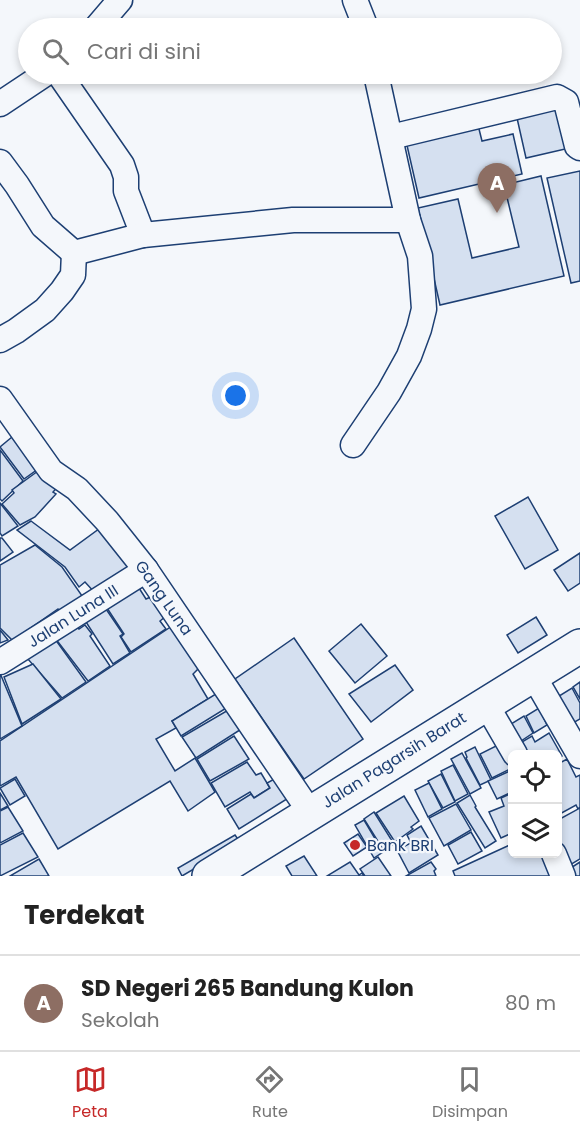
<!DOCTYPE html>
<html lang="id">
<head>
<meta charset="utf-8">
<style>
  :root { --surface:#fff; --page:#f2f2f2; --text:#222; --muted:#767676; --line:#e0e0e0; --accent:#c62828 }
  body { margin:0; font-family:Poppins,sans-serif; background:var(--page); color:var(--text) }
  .controls { position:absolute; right:18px; bottom:18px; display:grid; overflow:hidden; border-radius:9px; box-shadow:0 3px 9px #0003 }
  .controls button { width:54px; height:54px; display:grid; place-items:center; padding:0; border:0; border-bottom:2px solid var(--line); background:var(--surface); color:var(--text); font:30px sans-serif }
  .you { position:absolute; left:236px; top:396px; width:21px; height:21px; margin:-15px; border:4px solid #fff; border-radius:50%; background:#1a73e8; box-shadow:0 0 0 9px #1a73e833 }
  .badge { display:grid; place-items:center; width:39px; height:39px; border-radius:50%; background:var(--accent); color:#fff; font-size:20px; font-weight:700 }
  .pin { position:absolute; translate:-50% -50px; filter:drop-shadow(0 2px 3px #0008) }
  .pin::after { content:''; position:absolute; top:32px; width:21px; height:18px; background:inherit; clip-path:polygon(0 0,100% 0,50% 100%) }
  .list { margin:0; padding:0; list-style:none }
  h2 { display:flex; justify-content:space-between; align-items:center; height:78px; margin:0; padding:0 24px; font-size:26px }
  h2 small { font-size:20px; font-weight:400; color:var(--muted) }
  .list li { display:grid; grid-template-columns:39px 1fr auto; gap:18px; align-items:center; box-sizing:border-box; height:96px; padding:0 24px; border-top:2px solid var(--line) }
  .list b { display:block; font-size:22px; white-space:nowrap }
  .list p { margin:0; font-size:20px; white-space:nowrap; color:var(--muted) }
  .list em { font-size:20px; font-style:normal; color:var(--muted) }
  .icon { flex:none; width:33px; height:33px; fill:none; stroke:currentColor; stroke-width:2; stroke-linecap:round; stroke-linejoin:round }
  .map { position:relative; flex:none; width:580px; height:876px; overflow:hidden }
  .search { position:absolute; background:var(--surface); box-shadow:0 3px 9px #0003; left:18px; right:18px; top:18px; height:66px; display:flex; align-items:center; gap:15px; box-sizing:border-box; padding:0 21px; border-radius:33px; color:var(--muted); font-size:22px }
  .sheet { height:174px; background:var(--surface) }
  nav { display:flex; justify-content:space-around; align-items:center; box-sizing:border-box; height:84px; border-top:2px solid var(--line); background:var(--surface); font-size:16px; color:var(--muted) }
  nav a { display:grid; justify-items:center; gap:3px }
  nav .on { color:var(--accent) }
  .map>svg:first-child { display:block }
</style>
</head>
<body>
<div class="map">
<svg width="580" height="876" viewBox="0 0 580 876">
  <rect width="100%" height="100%" fill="#f4f7fb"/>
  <g fill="#d5e0f0" stroke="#1d3f73" stroke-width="1.5">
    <path d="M564,107L574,147L526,158L517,118Z"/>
    <path d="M478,125L482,141L513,134L522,174L419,198L406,141Z"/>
    <path d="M580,171V281L571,283L547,178Z"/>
    <path d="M541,176L564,276L440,305L418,208L458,199L472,258L519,247L504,185Z"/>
    <path d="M12,437L15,441H17L38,469L24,479L0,447Z"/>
    <path d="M0,450L23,481L2,501L0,499Z"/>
    <path d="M38,471L62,482L53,492L56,494L35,517L20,525L2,504L14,493L12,490Z"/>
    <path d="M528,497L558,550L525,569L495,516Z"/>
    <path d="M0,503L18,526L2,536L0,533Z"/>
    <path d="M31,521L70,550L103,526L135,564L96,594L85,582L79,587L65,567L17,530Z"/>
    <path d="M0,538H2L13,552L0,561Z"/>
    <path d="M35,545L62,567L87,603L65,618L58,609L22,634L15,643L0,628V565Z"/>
    <path d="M580,553V583L568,591L554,570Z"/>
    <path d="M139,588L146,599L153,596L166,616L160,621L166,629L131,652L121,637L124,634L107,608Z"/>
    <path d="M106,609L123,634L120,636L130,653L113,664L86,622Z"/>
    <path d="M536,617L547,635L518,653L507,635Z"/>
    <path d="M74,624L79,629L85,625L92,634L90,636L110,666L88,681L55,638Z"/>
    <path d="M175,624L198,669L193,674L208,699L172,721L176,728L156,739L175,771L195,758L215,792L188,811L170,781L58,849L16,777L0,786V741Z"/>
    <path d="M361,624L387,656L355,683L329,651Z"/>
    <path d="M0,630L8,640L0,643Z"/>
    <path d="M294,638L363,739L304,779L235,679Z"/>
    <path d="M55,639L86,682L62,698L27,658Z"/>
    <path d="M33,664L61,699L22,724L4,677Z"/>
    <path d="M395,665L413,690L371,722L349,694Z"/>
    <path d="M0,673L22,726L0,739Z"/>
    <path d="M580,682V699L573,687Z"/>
    <path d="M572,688L580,703V719L566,727L551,701Z"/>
    <path d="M219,692L228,707L181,736L172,721Z"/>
    <path d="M539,708L547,725L534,733L526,716Z"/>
    <path d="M230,709L243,728L196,758L182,737Z"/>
    <path d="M524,716L533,733L512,747L503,729Z"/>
    <path d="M549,733L562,756L558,759V754H518L515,746L532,736L535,742Z"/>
    <path d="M234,736L249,759L210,781L197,759Z"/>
    <path d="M502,743L512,768L492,778L480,754Z"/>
    <path d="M475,747L491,780L480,785L466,758L467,757L465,752Z"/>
    <path d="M462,753L481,788L470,794L451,759Z"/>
    <path d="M567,759L576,777L580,775V807L578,809L576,805L558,815V764Z"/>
    <path d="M247,762L256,775L261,773L270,788L254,798L250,792L225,807L211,783Z"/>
    <path d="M453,765L468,794L455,801L441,771Z"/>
    <path d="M512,770V792L497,799L488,781Z"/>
    <path d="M441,774L455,802L443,808L428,781Z"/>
    <path d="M278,777L290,797L239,829L227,809L251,794L254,798L270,788L267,783Z"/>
    <path d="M15,779L25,796L10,805L0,788Z"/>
    <path d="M429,783L442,809L428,817L415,790Z"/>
    <path d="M0,793L8,806L0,810Z"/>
    <path d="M512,793V833L501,838L489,812L504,806L501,798Z"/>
    <path d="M470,795L476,806L475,807L496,841L485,848L457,803Z"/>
    <path d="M404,796L419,821L411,827L413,829L395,842L376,813Z"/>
    <path d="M456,804L471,830L444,846L429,818Z"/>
    <path d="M8,807L23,831L0,843V811Z"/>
    <path d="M580,808V859L565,868L558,851V820Z"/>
    <path d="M374,812L394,844L384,851L364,819Z"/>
    <path d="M364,820L383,852L374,858L355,825Z"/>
    <path d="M421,826L438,855L409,873L397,850L411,843L407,835Z"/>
    <path d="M471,832L482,851L458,864L448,845Z"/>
    <path d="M23,833L38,857L0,876V845Z"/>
    <path d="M358,834L367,847L353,856L344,843Z"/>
    <path d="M235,835L240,842L182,876L178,868Z"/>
    <path d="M512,844V854H545L555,876H455L453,871Z"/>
    <path d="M304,856L317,876H292L286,866Z"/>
    <path d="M378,857L391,876H365L360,869Z"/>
    <path d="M39,859L49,876H10Z"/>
    <path d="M350,862L359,875L362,873L364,876H327Z"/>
    <path d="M431,862L436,869L434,871L436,876H406Z"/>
    <path d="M580,862V876H569L566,871Z"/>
  </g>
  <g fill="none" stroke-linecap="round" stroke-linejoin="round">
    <defs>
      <g id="street">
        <path d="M355,0L366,28"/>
        <path d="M96,28L120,0"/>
        <path d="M59,74L122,165L126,177V191L143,235L293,220H408"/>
        <path d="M0,104L45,74"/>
        <path d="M391,137L557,97L566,102L577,146L580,148"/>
        <path d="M0,162L17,185L43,226L74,253L143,235"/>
        <path d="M0,340L16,331L45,310L62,291L73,275L74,253"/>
        <path d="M0,399L51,471L77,489L107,521L146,570L310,812"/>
        <path d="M353,445L389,392L409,356L419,329L424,309L420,256L408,220L376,74"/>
        <path d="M0,662L146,570"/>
        <path d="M533,675L580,756"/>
        <path d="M486,704L515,754"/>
        <path d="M554,854L563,876"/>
      </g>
      <path id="secondary" d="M209,876L580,646"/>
    </defs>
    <use href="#street" stroke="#1d3f73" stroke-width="27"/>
    <use href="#secondary" stroke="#1d3f73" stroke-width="36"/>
    <use href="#street" stroke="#f4f7fb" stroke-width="24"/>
    <use href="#secondary" stroke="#f4f7fb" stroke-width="33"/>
  </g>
  <circle fill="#c62828" stroke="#f4f7fb" stroke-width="2" cx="355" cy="845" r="6"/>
  <g text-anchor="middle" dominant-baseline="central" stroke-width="4.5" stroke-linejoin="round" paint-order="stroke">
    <g font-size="16" fill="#1d3f73" stroke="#f4f7fb">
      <text transform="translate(164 598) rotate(55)">Gang Luna</text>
      <text transform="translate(73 616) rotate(-32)">Jalan Luna III</text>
      <text transform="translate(394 760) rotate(-32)">Jalan Pagarsih Barat</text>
    </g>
    <g font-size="16" fill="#1d3f73" stroke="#f4f7fb" text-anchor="start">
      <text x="367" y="845">Bank BRI</text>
    </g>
  </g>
</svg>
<div class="controls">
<button><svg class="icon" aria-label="locate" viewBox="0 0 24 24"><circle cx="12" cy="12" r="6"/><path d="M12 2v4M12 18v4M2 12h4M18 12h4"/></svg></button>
<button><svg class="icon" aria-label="layers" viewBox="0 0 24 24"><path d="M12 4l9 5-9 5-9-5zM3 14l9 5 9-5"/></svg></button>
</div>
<div class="you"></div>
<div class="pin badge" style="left:497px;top:213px;background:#8d6e63">A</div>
<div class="search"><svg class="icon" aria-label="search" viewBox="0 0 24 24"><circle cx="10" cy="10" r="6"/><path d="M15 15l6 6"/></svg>Cari di sini</div>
</div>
<section class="sheet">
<h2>Terdekat<small></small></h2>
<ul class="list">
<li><span class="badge" style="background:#8d6e63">A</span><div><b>SD Negeri 265 Bandung Kulon</b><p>Sekolah</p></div><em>80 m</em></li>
</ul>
</section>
<nav>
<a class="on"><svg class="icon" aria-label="map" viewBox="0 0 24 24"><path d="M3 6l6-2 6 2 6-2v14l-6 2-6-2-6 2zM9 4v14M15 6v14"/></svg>Peta</a>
<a><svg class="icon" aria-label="directions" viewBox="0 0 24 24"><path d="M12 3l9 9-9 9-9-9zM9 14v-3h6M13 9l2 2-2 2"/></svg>Rute</a>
<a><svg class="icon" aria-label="saved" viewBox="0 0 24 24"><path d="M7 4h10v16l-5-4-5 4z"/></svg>Disimpan</a>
</nav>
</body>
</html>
